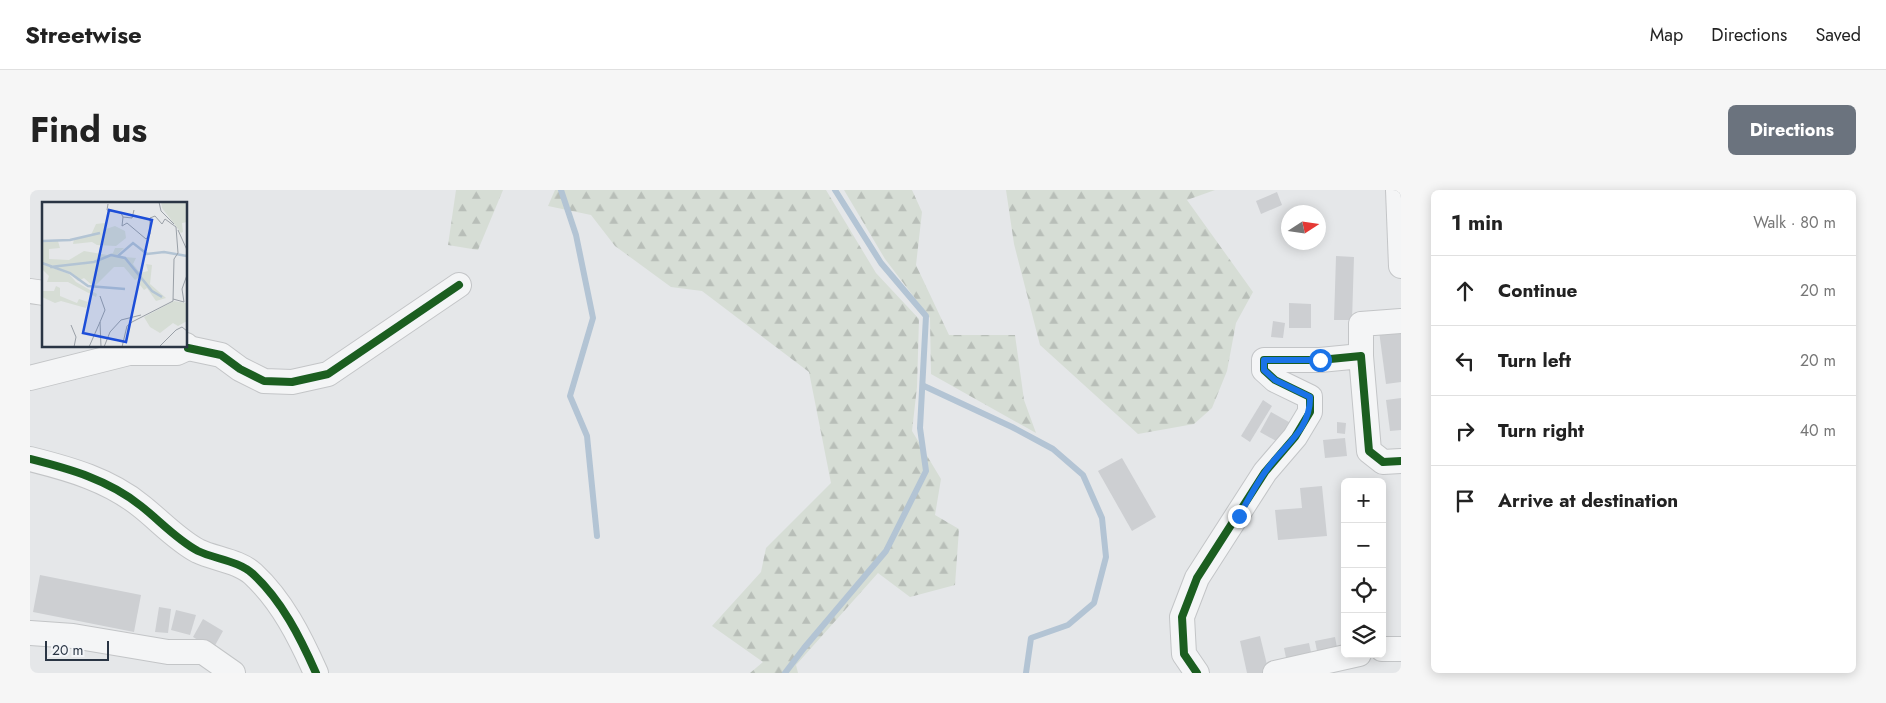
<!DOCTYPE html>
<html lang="en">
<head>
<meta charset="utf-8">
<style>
  :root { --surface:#fff; --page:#f6f6f6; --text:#222; --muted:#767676; --line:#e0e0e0; --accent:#6b737e }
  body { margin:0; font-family:Jost,sans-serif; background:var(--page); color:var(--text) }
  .controls { position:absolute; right:15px; bottom:15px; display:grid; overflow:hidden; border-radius:8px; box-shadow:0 2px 12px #0003 }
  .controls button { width:45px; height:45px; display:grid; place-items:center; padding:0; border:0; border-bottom:1px solid var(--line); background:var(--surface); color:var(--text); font:25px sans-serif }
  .compass { position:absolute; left:1251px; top:15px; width:45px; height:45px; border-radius:50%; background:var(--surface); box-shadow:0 2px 12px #0003; rotate:78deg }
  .scale { position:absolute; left:15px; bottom:12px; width:64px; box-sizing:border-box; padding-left:5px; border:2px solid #2a3544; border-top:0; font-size:14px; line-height:18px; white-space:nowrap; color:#2a3544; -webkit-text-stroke:4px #f3f5f8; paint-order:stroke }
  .stop { position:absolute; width:15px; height:15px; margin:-11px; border:4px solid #1a73e8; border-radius:50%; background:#fff }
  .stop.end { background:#1a73e8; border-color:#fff; box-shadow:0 1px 5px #0008 }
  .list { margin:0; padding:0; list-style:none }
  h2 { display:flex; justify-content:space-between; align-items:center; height:65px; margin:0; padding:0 20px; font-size:21px }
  h2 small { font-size:16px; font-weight:400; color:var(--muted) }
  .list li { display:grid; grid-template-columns:32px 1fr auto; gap:15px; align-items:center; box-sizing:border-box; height:70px; padding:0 20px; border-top:1px solid var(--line) }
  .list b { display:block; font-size:19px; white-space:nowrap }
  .list em { font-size:16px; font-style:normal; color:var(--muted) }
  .icon { flex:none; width:28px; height:28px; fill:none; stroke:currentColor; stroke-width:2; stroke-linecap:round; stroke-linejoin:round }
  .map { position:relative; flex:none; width:1371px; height:483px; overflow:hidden; border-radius:8px }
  header { display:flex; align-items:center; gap:30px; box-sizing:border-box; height:70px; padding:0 25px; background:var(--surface); border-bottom:1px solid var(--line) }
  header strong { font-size:24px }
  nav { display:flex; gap:28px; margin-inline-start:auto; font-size:18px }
  .intro { display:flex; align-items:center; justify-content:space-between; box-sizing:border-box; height:120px; padding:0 30px }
  h1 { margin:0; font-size:35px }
  .button { padding:12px 22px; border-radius:8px; background:var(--accent); color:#fff; font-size:18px; font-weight:700 }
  main { display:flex; gap:30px; padding:0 30px }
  aside { flex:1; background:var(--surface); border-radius:8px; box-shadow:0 2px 12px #0003 }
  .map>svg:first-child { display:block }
</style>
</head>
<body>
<header>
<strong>Streetwise</strong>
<nav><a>Map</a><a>Directions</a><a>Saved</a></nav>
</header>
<div class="intro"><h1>Find us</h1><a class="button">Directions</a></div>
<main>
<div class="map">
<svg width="1371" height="483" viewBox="0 0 1371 483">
  <defs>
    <pattern id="forest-firs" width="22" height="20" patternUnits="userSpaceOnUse" patternTransform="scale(1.25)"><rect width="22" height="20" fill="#d6ddd5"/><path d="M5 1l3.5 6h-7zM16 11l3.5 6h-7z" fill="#b8beb8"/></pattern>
  </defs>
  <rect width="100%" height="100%" fill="#e5e7e9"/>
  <g fill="url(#forest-firs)">
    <path d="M426,0H473L448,60L418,55Z"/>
    <path d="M525,0H796L846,83L889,129L887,197L882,241L911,289L905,325L929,339L925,395L880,407L848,383L766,475L768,483H720L733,472L682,436L731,382L736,358L801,293L779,182L672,101L641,97L585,56L561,25L518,16Z"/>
    <path d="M814,0H882L892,22L886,75L919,145H985L994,210L1006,243L901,184L900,128L855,69Z"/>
    <path d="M976,0H1185L1157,10L1223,102L1206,133L1197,181L1182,218L1164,234L1108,244L1010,155L984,54Z"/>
  </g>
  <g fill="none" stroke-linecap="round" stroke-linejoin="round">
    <g stroke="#b3c4d4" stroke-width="6">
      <path d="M531,0L546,45L563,128L540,206L557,246L567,346"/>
      <path d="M894,196L982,237L1023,259L1053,285L1072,328L1076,367L1064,413L1038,435L1001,448L996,483"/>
      <path d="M755,483L774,458L856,361L896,281L890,238L896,126L851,73L805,0"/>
    </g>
  </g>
  <g fill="#cdcfd2">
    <path d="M1247,2L1252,15L1231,24L1226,11Z"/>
    <path d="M1306,66L1324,67L1322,130H1304Z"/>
    <path d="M1259,113L1281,114V138H1259Z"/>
    <path d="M1243,131L1255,133L1253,148L1241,147Z"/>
    <path d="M1371,138V192L1356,194L1349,141Z"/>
    <path d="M1371,208V240L1360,241L1356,210Z"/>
    <path d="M1233,210L1242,216L1220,252L1211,246Z"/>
    <path d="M1241,222L1266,236L1255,256L1230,242Z"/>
    <path d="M1307,232L1316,233L1315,244L1307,243Z"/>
    <path d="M1315,248L1317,266L1295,268L1293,250Z"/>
    <path d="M1092,268L1126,327L1102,341L1068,281Z"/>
    <path d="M1292,296L1297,346L1248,350L1245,320L1272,318L1270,298Z"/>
    <path d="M10,385L111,405L104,442L3,422Z"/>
    <path d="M129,417L141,419L138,443L125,442Z"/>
    <path d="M146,420L166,425L160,445L141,440Z"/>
    <path d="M173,429L193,441L183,459L163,447Z"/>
    <path d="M1230,446L1239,483H1217L1210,451Z"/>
    <path d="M1305,447L1309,468L1289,471L1285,451Z"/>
    <path d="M1279,453L1284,476L1259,482L1254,458Z"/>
  </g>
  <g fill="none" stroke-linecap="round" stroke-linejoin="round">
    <defs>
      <g id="street">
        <path d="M1368,0L1371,76"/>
        <path d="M0,101L14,103"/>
        <path d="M158,158L191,165L210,179L234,191L262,192L298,184L429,95"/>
        <path d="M1331,166V134L1371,131"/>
        <path d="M0,188L99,163H147L158,158L156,155"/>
        <path d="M0,269C40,279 79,290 111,316C129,330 147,350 168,361C185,369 209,371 223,384C252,411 270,447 286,483"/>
        <path d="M0,443L43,446L138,462H173L203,483"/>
        <path d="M1352,459H1371"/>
        <path d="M1167,483L1154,464L1152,427L1167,388L1235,282L1265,247L1280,222V207L1245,190L1234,180V170H1290L1331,166L1339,261L1353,272L1371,271"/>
        <path d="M1245,483L1329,464"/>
      </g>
    </defs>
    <use href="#street" stroke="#c3c5c7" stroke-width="26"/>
    <use href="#street" stroke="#f4f5f6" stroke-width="24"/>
    <defs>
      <g id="cycleway">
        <path d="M158,158L191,165L210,179L234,191L262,192L298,184L429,95"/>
        <path d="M0,269C40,279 79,290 111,316C129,330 147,350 168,361C185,369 209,371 223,384C252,411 270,447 286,483"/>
        <path d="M1167,483L1154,464L1152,427L1167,388L1235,282L1265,247L1280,222V207L1245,190L1234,180V170H1290L1331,166L1339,261L1353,272L1371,271"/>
      </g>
    </defs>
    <use href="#cycleway" stroke="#f3f5f8" stroke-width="11"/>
    <use href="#cycleway" stroke="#1b5e20" stroke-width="8"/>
  </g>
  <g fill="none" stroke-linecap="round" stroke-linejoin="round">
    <path stroke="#1a73e8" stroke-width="6" d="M1209,326C1217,312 1225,296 1235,282C1252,257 1281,240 1280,207L1245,190L1234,180V170H1290"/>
  </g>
  <g transform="translate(12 12)">
    <rect width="145" height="145" fill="#e5e7e9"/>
    <path d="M63,21L64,27L73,24L83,29L84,36L74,44L55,43L50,40L31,42L32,37L49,33L54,22ZM16,39L18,46L7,47V57L27,58L42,49L65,53L71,51L73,46H82L74,54L51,60L8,64L0,60V40ZM69,54L94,56L91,62L98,71L106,69L104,62L110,63L108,82L124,96L114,99L105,86L102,88L98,83L97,75L93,78L82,65H72L52,85L42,76L36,79L28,71L11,65L52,61ZM0,62L27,72L34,80L55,92L54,95L26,80H5L7,74L0,67ZM14,84L18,86V94L35,101L37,97L46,100L44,106L19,99L13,101L0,95V89H12ZM132,99L144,101L145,119L136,124L131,121L118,131L108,125L102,115Z" fill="#d6ddd5"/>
    <path d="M119,0H145V20L140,21L141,30L139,31L120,6Z" fill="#d6ddd5"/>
    <path fill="none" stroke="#b3c4d4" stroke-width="2.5" d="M0,39L28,38L58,31M76,54L91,41L105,52L122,50L145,54M0,61L28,71L46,84L83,87M8,65L52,60L69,53L83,56L110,89L120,95"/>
    <path fill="none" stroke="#9aa0a7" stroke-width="1" d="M117,0L119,9L132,22M66,2L65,8L79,11L81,15M136,28L145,48M58,94L63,108L58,120M131,97L142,100L140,87L145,73M29,123L34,135L32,145M47,145L58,120L59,145M62,145L68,130L79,118L99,113M80,145L85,124L90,120L131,99L132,57L136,51L134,25L123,17L120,22L113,14L108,16V32L104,37L85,21L80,24L81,15L90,16L92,8M117,145L134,128L140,125L145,129"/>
    <path fill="#1d4ed8" fill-opacity="0.15" stroke="#1d4ed8" stroke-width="2.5" d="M67,8L110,18L84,140L41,131Z"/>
    <rect width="145" height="145" fill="none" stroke="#2a3544" stroke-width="2.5"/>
  </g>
</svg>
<div class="controls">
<button>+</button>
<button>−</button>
<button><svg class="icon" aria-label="locate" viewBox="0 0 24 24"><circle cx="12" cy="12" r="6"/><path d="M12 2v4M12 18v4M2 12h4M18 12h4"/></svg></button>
<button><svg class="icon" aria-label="layers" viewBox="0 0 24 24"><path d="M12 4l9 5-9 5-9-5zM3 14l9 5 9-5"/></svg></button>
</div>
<svg class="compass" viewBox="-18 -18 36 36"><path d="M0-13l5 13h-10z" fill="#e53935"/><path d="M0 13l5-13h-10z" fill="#767676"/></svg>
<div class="scale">20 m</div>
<div class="stop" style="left:1290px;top:170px"></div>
<div class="stop end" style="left:1209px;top:326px"></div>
</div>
<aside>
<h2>1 min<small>Walk · 80 m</small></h2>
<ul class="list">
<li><svg class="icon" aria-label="ahead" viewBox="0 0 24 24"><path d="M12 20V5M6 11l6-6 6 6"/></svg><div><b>Continue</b></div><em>20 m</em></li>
<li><svg class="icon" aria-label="left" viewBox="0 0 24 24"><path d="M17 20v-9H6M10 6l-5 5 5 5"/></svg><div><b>Turn left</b></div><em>20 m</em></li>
<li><svg class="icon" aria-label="right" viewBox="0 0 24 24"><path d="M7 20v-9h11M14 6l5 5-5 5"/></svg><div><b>Turn right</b></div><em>40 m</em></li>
<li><svg class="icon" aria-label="arrive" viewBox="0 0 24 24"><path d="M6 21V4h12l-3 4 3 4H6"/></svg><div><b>Arrive at destination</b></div></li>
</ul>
</aside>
</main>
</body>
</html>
